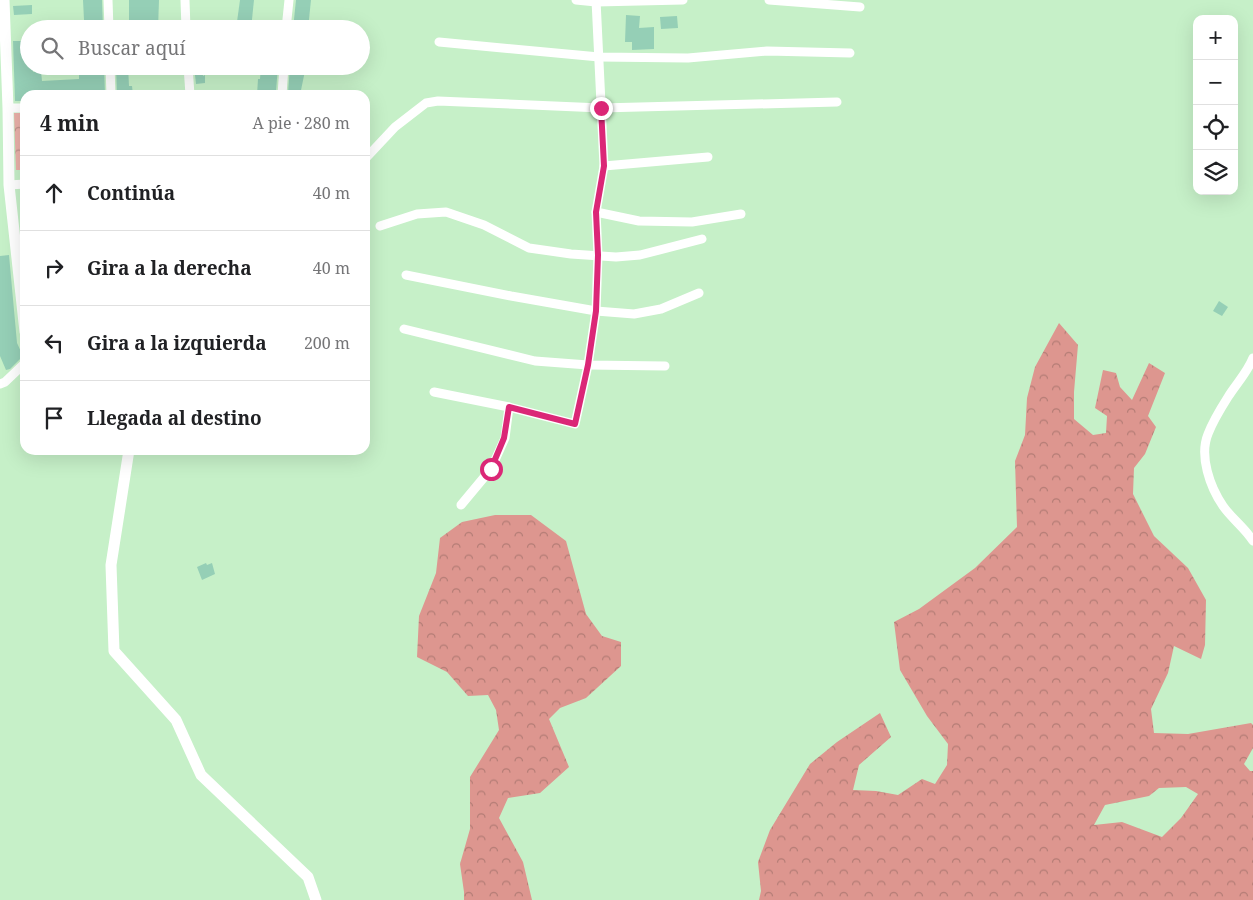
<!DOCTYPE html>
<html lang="es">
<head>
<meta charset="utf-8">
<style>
  :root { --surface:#fff; --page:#f2f2f2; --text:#202124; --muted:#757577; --line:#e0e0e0 }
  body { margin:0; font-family:"Noto Serif",serif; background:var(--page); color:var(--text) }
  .controls { position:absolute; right:15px; top:15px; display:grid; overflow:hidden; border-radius:10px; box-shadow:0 5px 20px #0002 }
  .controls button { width:45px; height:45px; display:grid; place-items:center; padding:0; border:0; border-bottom:1px solid var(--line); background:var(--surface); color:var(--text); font:25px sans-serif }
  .stop { position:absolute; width:15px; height:15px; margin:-11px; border:4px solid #db2777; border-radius:50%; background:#fff }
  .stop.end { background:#db2777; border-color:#fff; box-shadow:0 1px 5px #0008 }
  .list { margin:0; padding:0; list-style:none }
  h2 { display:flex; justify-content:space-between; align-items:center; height:65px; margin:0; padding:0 20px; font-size:21px }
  h2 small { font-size:16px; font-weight:400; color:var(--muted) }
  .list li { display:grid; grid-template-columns:32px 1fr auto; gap:15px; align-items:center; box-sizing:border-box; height:75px; padding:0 20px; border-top:1px solid var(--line) }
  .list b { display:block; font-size:19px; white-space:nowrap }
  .list em { font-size:16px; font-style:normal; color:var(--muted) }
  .icon { flex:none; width:28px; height:28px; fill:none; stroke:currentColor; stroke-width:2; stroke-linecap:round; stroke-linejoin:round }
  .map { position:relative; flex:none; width:1253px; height:900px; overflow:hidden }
  .search { position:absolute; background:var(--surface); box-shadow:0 5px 20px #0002; left:20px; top:20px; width:350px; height:55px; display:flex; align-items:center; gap:12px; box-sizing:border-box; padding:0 18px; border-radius:28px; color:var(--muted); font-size:19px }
  .panel { position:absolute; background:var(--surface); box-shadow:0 5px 20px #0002; left:20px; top:90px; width:350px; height:365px; border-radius:15px }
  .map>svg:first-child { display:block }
</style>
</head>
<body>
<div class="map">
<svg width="1253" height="900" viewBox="0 0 1253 900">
  <defs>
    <pattern id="forest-crowns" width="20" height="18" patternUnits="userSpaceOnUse" patternTransform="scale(1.25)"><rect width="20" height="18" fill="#dd968f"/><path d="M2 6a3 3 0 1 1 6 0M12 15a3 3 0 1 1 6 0" fill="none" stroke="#b37c75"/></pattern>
    <pattern id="park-crowns" width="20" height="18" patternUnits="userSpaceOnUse" patternTransform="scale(1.25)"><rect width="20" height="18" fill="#eab0a9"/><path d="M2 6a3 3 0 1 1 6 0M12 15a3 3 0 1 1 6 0" fill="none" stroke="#be908a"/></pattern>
  </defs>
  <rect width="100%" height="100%" fill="#c6f0c8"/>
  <g fill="url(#forest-crowns)" fill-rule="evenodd">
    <path d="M1059,323L1078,345L1074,392V419L1093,435L1106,433L1107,416L1095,408L1103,370L1116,373L1120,387L1132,400L1149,363L1165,373L1148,416L1156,427L1145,454L1134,468L1133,494L1154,536L1188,568L1206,600L1205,645L1201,659L1174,646L1168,673L1151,709L1154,733L1188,734L1251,723L1253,725V748L1244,764L1250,771H1253V900H759L761,891L758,862L770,830L810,764L837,742L880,713L891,737L859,765L853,790L876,791L898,795L922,779L935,784L947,765L948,744L927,716L900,670L894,622L919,609L975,568L1017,527L1015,461L1025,435L1027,398L1035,367ZM1186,787L1198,794L1181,818L1162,837L1122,822L1094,825L1105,805L1149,796L1159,788Z"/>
    <path d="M495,515H531L566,541L586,614L602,636L621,642V666L586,698L560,708L549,719L569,767L540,793L508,798L499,818L523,862L532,900H464V892L460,864L470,829V777L499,730L496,710L488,695L468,696L447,672L417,657L419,616L436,573L440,538L462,522Z"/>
  </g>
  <path fill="url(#park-crowns)" d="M14,113H25V170H16Z"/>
  <g fill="#95cfb6">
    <path d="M83,0H102L103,29H43V22L84,20Z"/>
    <path d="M129,0H159L158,29H129Z"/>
    <path d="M240,0H254L251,29H236Z"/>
    <path d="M296,0H311L308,29H293Z"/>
    <path d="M32,5V14L14,15L13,6Z"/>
    <path d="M626,15L640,16L639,28L654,27V49L632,50V42H625Z"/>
    <path d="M677,16L678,28L661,29L660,17Z"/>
    <path d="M13,41H29V66H33V72L41,71L42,81L79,79V71H86V66H104L105,95H55V92L35,93V95H25V101H15Z"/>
    <path d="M116,66H128L129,86H132L133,95H117Z"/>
    <path d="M194,66H202L203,76L205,75V83L196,84Z"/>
    <path d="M261,66H278L276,91L273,90L272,95H257L258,79H260Z"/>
    <path d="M290,66H306L300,95L288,93Z"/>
    <path d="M9,255L17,343L23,356L10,369L6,370L0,356V256Z"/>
    <path d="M1219,301L1228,307L1222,316L1213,311Z"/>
    <path d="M206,563L207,565L212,563L215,574L202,580L197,567Z"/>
  </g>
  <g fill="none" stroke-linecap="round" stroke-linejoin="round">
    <g stroke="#fff" stroke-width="9">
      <path d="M108,0L109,29"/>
      <path d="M185,0L186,29"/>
      <path d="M576,0L596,2L683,0"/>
      <path d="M769,0L860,7"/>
      <path d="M286,29L289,0"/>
      <path d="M439,42L599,57L688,58L767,51L850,53"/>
      <path d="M110,66L111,95"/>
      <path d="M188,66L190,95"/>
      <path d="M282,95L284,66"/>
      <path d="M8,108H25"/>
      <path d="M365,159L395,127L426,103L438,101L601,108L837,102"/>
      <path d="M604,166L708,157"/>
      <path d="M9,185L25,184"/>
      <path d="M596,212L639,221L692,222L741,214"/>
      <path d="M380,226L417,214L446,212L484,225L529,248L571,254L616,257L640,255L702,239"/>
      <path d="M406,275L511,296L596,311L634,314L661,309L699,293"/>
      <path d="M404,329L535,361L588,365L665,366"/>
      <path d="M1253,358C1247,373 1236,384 1228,397C1221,408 1213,421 1208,434C1199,456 1210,487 1223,506C1232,519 1245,528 1253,541"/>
      <path d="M0,384L5,382L25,363"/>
      <path d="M434,392L509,407L575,424L588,365L596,311L598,255L596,212L604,166L596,0"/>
      <path d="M461,505L491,469L505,438L509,407"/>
    </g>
    <g stroke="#fff" stroke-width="11">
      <path d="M4,0L8,108L9,185L25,332"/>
      <path d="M129,450L111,565L114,651L176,720L201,775L308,877L316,900"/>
    </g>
  </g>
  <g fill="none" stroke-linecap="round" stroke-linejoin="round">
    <path stroke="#db2777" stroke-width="6" d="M491,469L504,438L509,407L575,424L588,365L596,311L598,255L596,212L604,166L601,108"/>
  </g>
</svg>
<div class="controls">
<button>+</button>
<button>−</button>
<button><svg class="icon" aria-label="locate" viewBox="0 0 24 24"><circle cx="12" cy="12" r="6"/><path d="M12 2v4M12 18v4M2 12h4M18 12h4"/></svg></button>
<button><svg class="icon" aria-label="layers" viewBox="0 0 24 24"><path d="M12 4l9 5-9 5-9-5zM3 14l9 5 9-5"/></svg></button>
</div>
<div class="stop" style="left:491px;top:469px"></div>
<div class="stop end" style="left:601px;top:108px"></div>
<div class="search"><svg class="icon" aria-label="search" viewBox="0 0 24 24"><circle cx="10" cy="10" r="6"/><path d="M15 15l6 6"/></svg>Buscar aquí</div>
<section class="panel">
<h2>4 min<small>A pie · 280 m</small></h2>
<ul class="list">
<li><svg class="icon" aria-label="ahead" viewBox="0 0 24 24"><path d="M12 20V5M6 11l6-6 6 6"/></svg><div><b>Continúa</b></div><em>40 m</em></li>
<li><svg class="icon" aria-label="right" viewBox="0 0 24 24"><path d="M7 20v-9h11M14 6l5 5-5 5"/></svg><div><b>Gira a la derecha</b></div><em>40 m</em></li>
<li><svg class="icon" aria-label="left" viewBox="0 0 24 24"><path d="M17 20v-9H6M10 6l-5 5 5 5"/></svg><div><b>Gira a la izquierda</b></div><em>200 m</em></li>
<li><svg class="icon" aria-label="arrive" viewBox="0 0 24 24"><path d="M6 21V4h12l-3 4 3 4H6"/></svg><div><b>Llegada al destino</b></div></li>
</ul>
</section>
</div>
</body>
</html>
